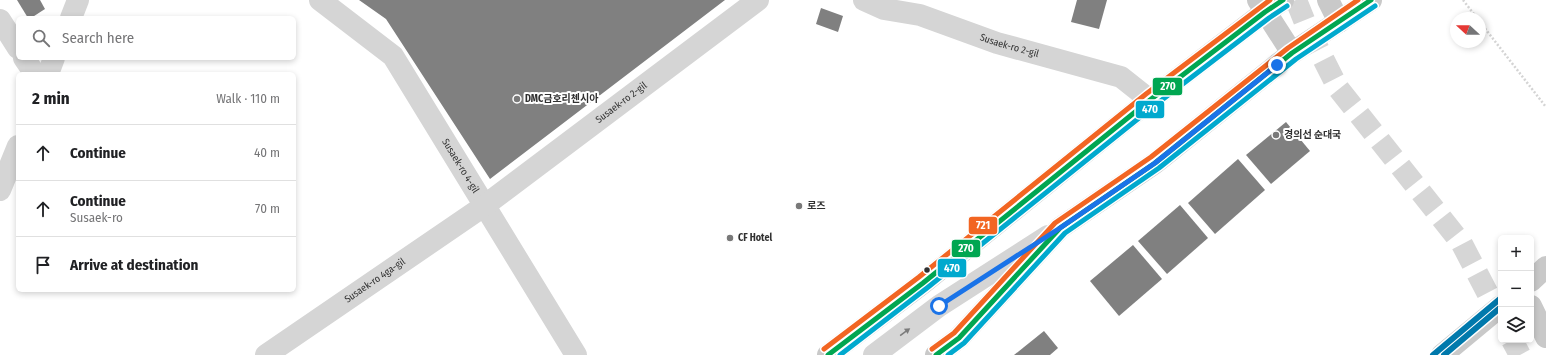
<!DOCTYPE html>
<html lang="en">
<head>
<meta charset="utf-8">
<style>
  :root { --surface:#fff; --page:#f2f2f2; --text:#202124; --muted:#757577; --line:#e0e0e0 }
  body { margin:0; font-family:"Fira Sans Condensed","Noto Sans KR",sans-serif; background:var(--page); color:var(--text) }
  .controls { position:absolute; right:12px; bottom:12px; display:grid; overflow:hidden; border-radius:6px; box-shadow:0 2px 6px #0003 }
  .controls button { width:36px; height:36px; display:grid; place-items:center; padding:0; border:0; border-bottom:1px solid var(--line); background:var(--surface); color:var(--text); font:20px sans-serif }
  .compass { position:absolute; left:1450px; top:12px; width:36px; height:36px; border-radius:50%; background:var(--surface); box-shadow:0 2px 6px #0003; rotate:291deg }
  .stop { position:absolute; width:12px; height:12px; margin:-9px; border:3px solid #1a73e8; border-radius:50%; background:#fff }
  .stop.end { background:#1a73e8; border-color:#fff; box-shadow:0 1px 4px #0008 }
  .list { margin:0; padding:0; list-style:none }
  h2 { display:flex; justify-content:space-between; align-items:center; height:52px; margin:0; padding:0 16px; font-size:17px }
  h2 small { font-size:13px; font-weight:400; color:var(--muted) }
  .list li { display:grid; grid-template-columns:26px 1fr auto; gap:12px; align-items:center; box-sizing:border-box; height:56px; padding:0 16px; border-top:1px solid var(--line) }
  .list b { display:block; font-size:15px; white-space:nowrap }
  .list p { margin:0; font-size:13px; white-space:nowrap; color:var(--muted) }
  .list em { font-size:13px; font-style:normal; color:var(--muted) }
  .icon { flex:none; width:22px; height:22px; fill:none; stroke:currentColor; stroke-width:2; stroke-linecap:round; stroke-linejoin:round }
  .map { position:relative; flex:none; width:1546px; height:355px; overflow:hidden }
  .search { position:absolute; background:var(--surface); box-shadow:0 2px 6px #0003; left:16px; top:16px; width:280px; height:44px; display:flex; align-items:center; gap:10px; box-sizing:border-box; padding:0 14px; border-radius:6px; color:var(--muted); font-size:15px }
  .panel { position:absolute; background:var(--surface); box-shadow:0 2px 6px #0003; left:16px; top:72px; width:280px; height:220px; border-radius:6px }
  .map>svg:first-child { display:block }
</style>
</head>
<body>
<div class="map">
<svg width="1546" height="355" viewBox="0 0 1546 355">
  <rect width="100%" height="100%" fill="#fff"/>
  <path fill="#fff" d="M1531,0H1546V45L1523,6Z"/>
  <g fill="#808080">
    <path d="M17,0H40L45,9L31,18H28Z"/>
    <path d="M359,0H725L490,179L386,19Z"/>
    <path d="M1077,0H1107L1099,29L1071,22Z"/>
    <path d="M821,8L843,16L838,32L816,24Z"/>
    <path d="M1286,122L1310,151L1271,184L1246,155Z"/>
    <path d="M1238,159L1265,190L1215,234L1188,203Z"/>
    <path d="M1180,205L1208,238L1167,274L1138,241Z"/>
    <path d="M1133,245L1162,279L1119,316L1090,281Z"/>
    <path d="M1044,331L1058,348L1050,355H1014Z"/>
  </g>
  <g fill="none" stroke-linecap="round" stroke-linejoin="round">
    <g stroke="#d6d6d6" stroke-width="22" stroke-dasharray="22 11" stroke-linecap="butt">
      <path d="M1296,0L1306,25L1338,88L1462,244L1501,319"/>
      <path d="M1512,340L1520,355"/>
    </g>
    <g stroke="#d4d4d4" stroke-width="2.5" stroke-dasharray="2 2" stroke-linecap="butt">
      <path d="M1463,0L1477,18"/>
      <path d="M1480,22L1546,107"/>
    </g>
    <g stroke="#d5d5d5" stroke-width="22">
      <path id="s1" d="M320,0L393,56L576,355"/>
      <path id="s2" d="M864,0L884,9L920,15L997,43L1121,77L1150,100"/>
      <path d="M71,18L78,0"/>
      <path d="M0,20L18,48"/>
      <path d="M24,58L35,74"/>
      <path d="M48,74L54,58"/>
      <path d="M0,190L18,146"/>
      <path id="s3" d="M266,355L484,206L758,0"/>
      <path d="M874,355L939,306L1048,236"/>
    </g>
    <g stroke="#c9c9c9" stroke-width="22">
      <path d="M1258,0L1292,53"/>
      <path d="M1328,0L1339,22"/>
      <path d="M1531,281L1546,267"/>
      <path d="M1531,306L1546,337"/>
      <path d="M828,355L923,283L1150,100L1265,12L1283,0"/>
      <path d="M936,355L959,338L1060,228L1155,163L1292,53L1371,0"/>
      <path d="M1442,355L1501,306"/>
    </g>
    <defs>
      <g id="bus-1">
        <path d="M828,355L923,283L1150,100L1265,12L1283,0"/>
        <path d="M936,355L959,338L1060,228L1155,163L1292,53L1371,0"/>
      </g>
      <g id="bus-2">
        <path d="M840,355L927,288L1154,106L1269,18L1287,6"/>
        <path d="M948,355L964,343L1065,233L1159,168L1296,59L1375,6"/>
      </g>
      <g id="bus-3">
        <path d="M824,349L919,277L1146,94L1270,0"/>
        <path d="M932,349L954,333L1055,223L1151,157L1288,48L1358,0"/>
      </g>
    </defs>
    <use href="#bus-1" stroke="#fff" stroke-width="8"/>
    <use href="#bus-2" stroke="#fff" stroke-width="8"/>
    <use href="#bus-3" stroke="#fff" stroke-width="8"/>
    <use href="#bus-1" stroke="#00a651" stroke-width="5"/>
    <use href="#bus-2" stroke="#00a9ce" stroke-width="5"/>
    <use href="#bus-3" stroke="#f26522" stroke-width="5"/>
    <defs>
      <path id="rail-1" d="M1433,355L1501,298"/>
      <path id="rail-2" d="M1444,355L1501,307"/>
    </defs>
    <use href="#rail-1" stroke="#fff" stroke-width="9"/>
    <use href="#rail-2" stroke="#fff" stroke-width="9"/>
    <use href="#rail-1" stroke="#0079ac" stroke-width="6"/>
    <use href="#rail-2" stroke="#0079ac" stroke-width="6"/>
  </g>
  <defs><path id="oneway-solid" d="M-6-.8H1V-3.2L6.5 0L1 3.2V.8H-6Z"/></defs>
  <use fill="#7b7b7b" href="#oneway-solid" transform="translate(905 332) rotate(-36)"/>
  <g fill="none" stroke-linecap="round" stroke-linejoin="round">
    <path stroke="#1a73e8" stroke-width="5" d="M939,306L1060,228L1155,163L1277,65"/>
  </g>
  <g fill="#797979" stroke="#fff" stroke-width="1.5">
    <circle cx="517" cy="99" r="4"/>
    <circle cx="1276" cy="135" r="4"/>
    <circle cx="799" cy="206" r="4"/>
    <circle cx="730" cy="238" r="4"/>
  </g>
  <circle fill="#313131" stroke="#fff" stroke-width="1.5" cx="927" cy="270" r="3.5"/>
  <g text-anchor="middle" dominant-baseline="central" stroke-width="4" stroke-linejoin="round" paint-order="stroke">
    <g font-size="10" fill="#313131" stroke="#fff">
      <text stroke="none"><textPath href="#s2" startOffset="153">Susaek-ro 2-gil</textPath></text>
      <text stroke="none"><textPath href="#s3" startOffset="436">Susaek-ro 2-gil</textPath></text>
      <text stroke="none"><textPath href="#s1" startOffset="221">Susaek-ro 4-gil</textPath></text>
      <text stroke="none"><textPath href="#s3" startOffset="132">Susaek-ro 4ga-gil</textPath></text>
    </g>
    <g font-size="10" font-weight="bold" fill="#313131" stroke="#fff" text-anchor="start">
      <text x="525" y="99">DMC금호리첸시아</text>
      <text x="1284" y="135">경의선 순대국</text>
      <text x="807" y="206">로즈</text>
      <text x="738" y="238">CF Hotel</text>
    </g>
  </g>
  <g stroke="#fff" stroke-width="1.5">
    <rect x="1152" y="77" width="31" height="19" rx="4" fill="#00a651"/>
    <rect x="1135" y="100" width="30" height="19" rx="4" fill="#00a9ce"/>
    <rect x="968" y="216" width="30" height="19" rx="4" fill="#f26522"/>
    <rect x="951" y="239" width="30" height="19" rx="4" fill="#00a651"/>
    <rect x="937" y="258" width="30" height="20" rx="4" fill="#00a9ce"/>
  </g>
  <g font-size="11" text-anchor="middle" font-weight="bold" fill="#fff">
    <text x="1168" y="90">270</text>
    <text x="1150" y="113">470</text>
    <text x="983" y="229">721</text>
    <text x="966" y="252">270</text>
    <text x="952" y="272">470</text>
  </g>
</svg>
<div class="controls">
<button>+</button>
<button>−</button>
<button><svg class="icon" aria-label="layers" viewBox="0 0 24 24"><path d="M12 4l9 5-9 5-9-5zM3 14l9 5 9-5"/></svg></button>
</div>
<svg class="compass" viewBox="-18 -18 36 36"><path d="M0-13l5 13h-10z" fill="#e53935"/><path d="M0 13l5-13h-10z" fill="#757577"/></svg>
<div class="stop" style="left:939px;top:306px"></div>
<div class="stop end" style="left:1277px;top:65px"></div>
<div class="search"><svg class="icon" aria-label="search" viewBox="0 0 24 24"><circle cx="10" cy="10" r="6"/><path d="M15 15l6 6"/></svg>Search here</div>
<section class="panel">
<h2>2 min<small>Walk · 110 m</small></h2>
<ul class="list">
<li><svg class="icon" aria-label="ahead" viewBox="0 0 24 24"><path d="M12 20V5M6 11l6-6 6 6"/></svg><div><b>Continue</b></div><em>40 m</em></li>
<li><svg class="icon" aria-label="ahead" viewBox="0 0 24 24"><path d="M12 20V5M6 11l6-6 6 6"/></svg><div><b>Continue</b><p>Susaek-ro</p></div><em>70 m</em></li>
<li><svg class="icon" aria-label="arrive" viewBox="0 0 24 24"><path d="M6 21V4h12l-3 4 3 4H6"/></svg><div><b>Arrive at destination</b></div></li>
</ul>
</section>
</div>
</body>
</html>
